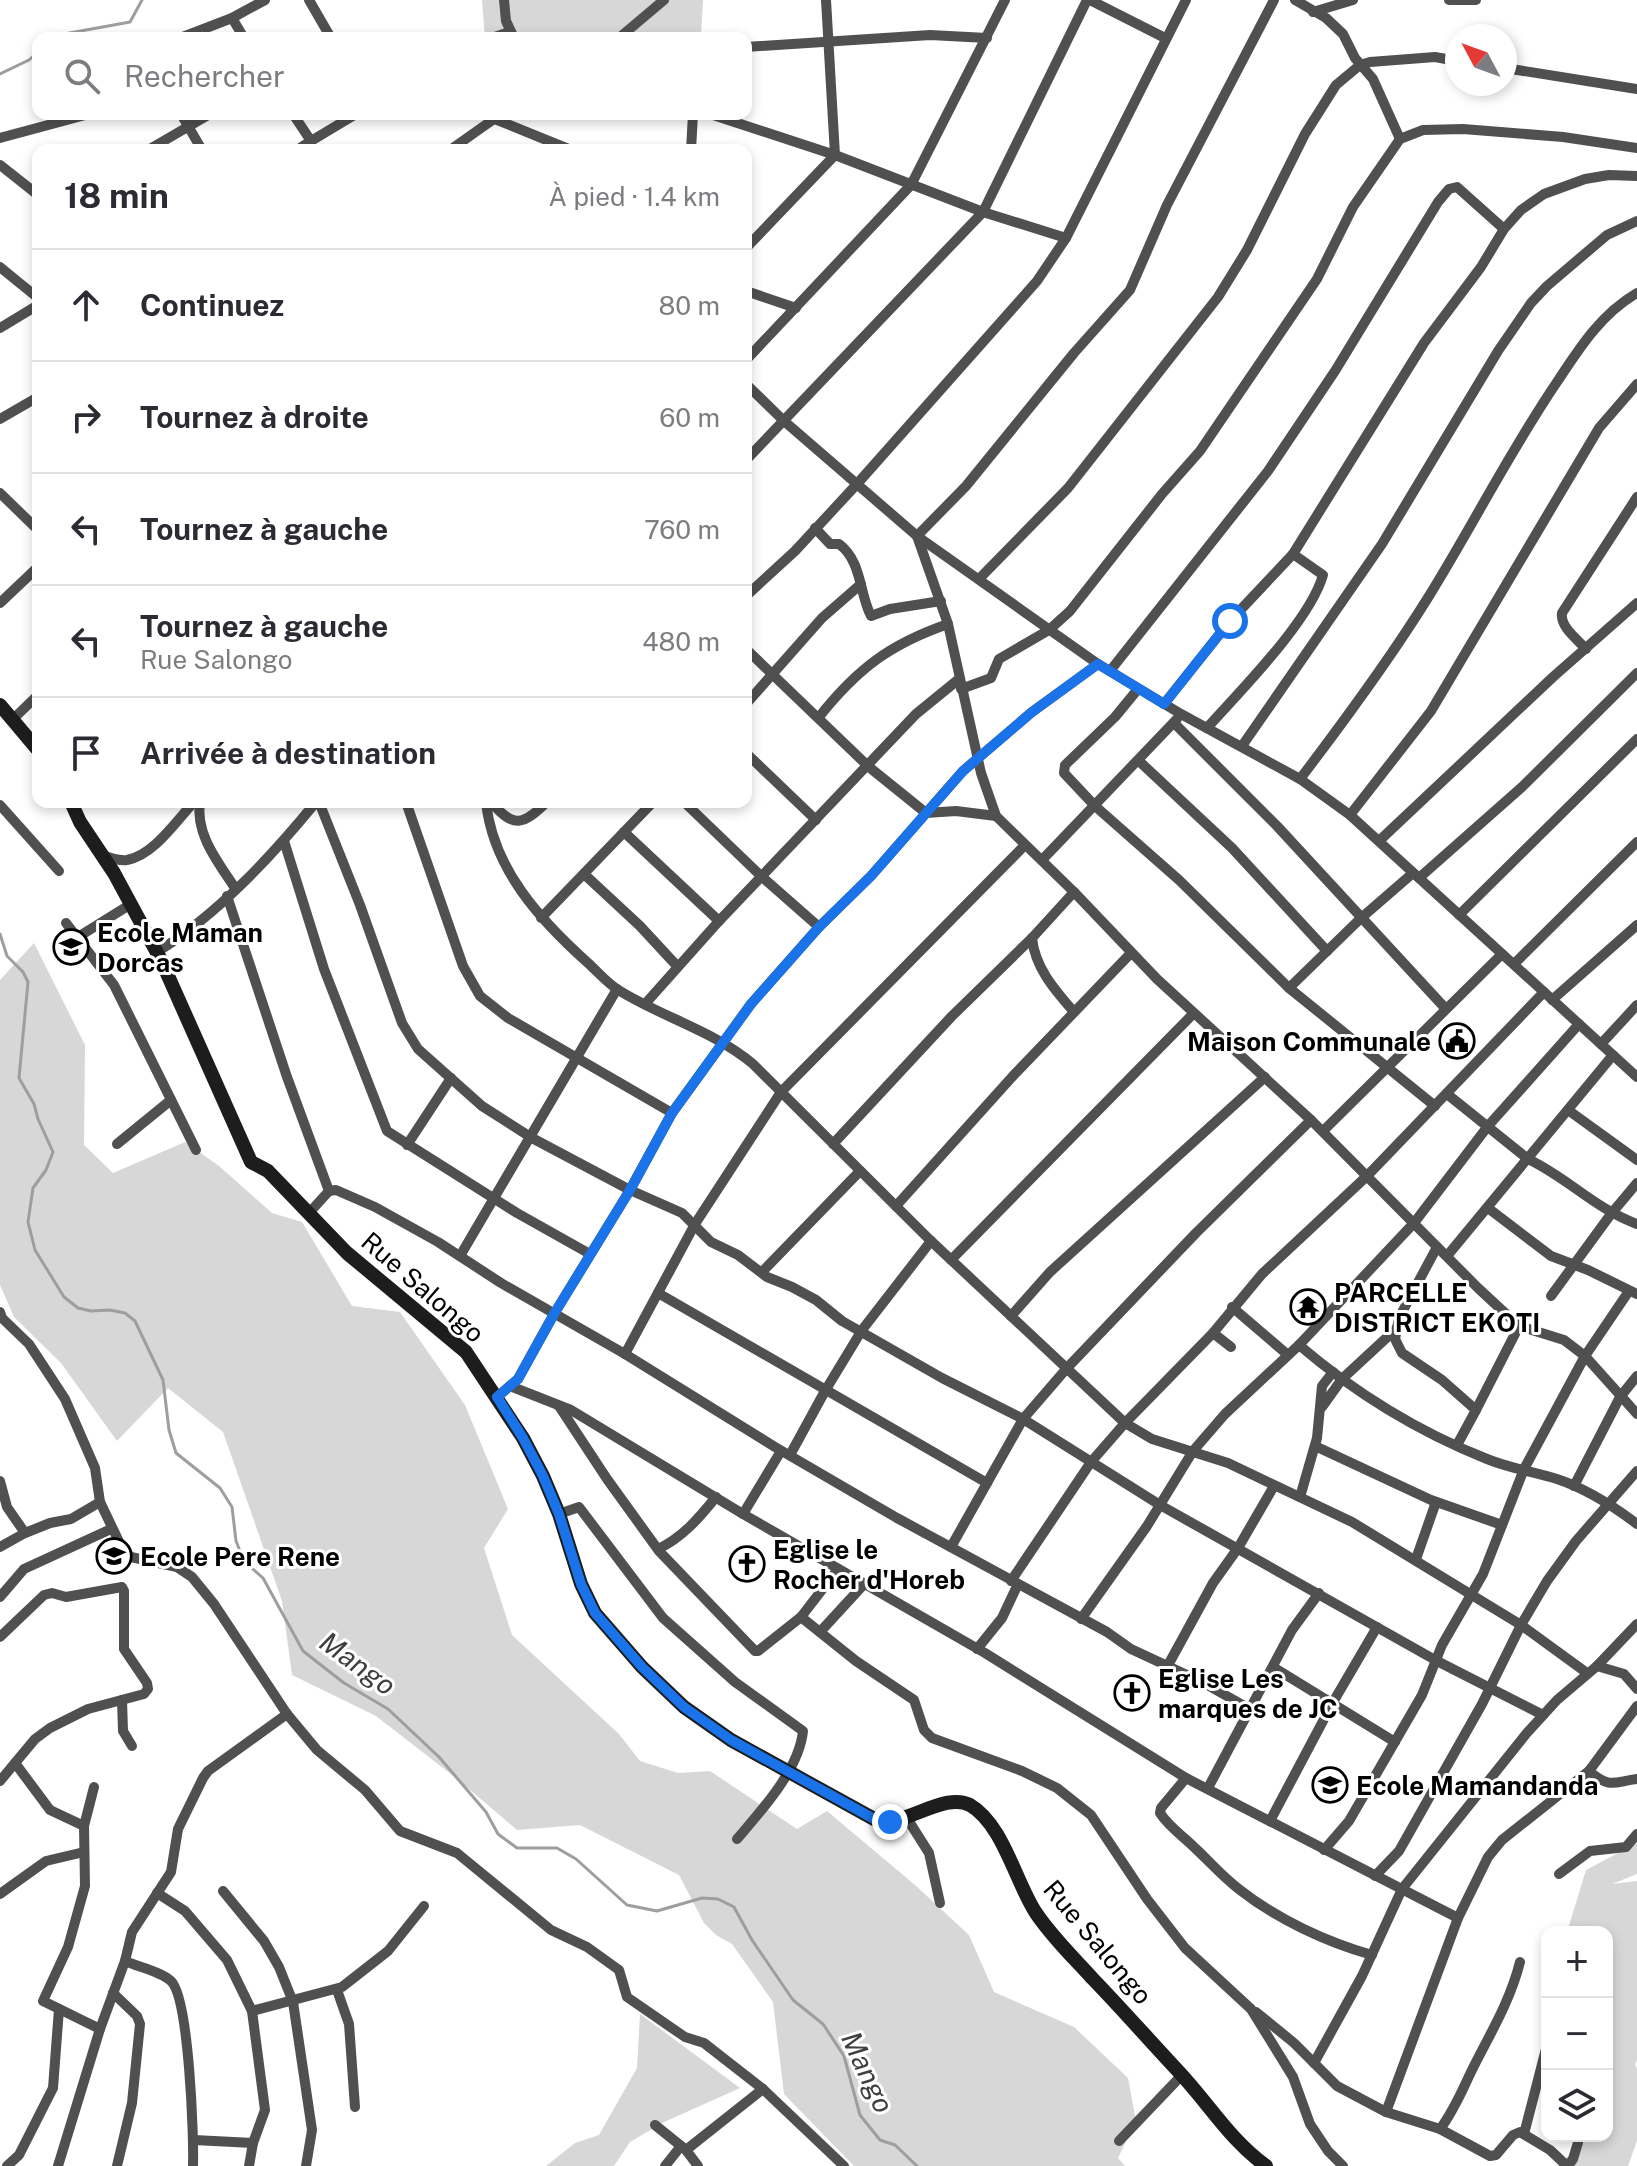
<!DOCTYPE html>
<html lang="fr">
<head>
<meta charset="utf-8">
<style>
  :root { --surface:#fff; --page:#f7f7f7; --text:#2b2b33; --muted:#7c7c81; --line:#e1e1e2 }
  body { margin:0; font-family:"Public Sans",sans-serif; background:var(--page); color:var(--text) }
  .controls { position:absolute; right:24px; bottom:24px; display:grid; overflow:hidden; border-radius:16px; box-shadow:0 4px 12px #0003 }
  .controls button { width:72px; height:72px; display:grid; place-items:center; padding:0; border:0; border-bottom:2px solid var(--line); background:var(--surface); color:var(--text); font:40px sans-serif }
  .compass { position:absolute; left:1445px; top:24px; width:72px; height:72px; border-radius:50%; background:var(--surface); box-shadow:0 4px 12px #0003; rotate:311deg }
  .stop { position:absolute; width:24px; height:24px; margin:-18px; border:6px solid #1a73e8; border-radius:50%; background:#fff }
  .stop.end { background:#1a73e8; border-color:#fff; box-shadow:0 2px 8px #0008 }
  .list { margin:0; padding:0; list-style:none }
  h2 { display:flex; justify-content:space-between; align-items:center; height:104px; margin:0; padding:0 32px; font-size:34px }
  h2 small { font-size:26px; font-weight:400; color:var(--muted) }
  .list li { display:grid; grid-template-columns:52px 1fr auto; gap:24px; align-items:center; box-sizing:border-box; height:112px; padding:0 32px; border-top:2px solid var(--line) }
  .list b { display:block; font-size:30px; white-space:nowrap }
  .list p { margin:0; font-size:26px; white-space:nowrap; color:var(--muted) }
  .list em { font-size:26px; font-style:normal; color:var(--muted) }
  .icon { flex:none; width:44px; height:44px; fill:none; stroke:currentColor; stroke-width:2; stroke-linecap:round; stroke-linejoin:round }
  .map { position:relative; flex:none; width:1637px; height:2166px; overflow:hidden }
  .search { position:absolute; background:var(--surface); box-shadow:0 4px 12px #0003; left:32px; top:32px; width:720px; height:88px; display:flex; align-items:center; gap:20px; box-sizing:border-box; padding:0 28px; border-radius:16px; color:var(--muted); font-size:30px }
  .panel { position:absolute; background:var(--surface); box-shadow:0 4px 12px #0003; left:32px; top:144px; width:720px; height:664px; border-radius:16px }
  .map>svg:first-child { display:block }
</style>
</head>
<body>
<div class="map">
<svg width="1637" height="2166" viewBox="0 0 1637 2166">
  <rect width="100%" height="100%" fill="#fff"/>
  <g fill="#d7d7d7">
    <path d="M482,0H703L701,35L700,38H485Z"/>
    <path d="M34,943L85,1045L84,1145L113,1173L185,1142L219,1166L272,1213L302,1222L352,1306L400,1312L465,1405L508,1509L484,1548L512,1635L619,1734L640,1761L678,1773L710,1771L797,1829L827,1811L915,1885L969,1935L994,1992L1074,2027L1128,2078L1136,2121L1118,2158L1125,2166H854L784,2094L773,2002L732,1944L716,1935L704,1923L679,1875L580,1825L517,1830L456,1778L376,1716L292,1675L282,1601L223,1432L168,1388L117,1441L61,1363L14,1317L0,1285V980Z"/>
    <path d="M1637,1843V1874L1612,1884L1637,1881V2061L1635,2064L1637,2069V2141L1628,2166H1557L1592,2136H1607V1932H1567L1586,1870Z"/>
    <path d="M640,2014L740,2088L662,2123L630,2142L614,2166H546L575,2143L599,2135L637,2068Z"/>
  </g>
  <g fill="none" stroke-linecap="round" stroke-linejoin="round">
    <g stroke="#9e9e9e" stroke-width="3">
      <path d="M56,38L64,34L130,22L142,0"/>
      <path d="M0,74L29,60L38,52"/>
      <path d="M0,934L7,956L23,972L28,982L19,1078L34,1104L38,1119L53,1152L46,1170L33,1188L28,1222L35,1250L64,1297L78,1308L91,1311L110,1310L125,1313L135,1321L163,1380L169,1430L176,1453L220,1488L232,1507L236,1541L244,1561L263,1578L303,1651L344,1683L388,1709L439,1757L486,1812L498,1834L517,1848H557L576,1859L627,1905L657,1911L702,1898L718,1899L734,1907L752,1940L793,2000L823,2024L844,2056L860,2115L880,2140L895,2145L917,2166"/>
    </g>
    <g stroke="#505050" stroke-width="10">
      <path d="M309,0L331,38"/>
      <path d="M504,0L506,21L514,38"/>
      <path d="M1090,0L1165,38"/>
      <path d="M1295,0L1326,18L1343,34L1355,58L1373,79L1400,139"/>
      <path d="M1449,0H1476"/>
      <path d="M1313,12L1353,0"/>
      <path d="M232,18L244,38"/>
      <path d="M180,38L232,18L265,0"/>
      <path d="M492,38L509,32"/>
      <path d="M619,38L664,0"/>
      <path d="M746,47L930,35L987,38"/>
      <path d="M1505,68L1637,89"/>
      <path d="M181,114L202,150"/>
      <path d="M293,114L311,141L356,114"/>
      <path d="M710,114L835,155L983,212L1066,238"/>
      <path d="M495,119L571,150"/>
      <path d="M0,138L89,114"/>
      <path d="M148,150L210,114"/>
      <path d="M297,150L311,141"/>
      <path d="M450,150L501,114"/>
      <path d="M691,150L693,114"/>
      <path d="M0,165L38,195"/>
      <path d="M746,248L835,155L826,0"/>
      <path d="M0,267L38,298"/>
      <path d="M746,291L796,308"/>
      <path d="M0,328L38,305"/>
      <path d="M746,360L911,185L1005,0"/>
      <path d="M746,384L784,421L917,536L1098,664L1181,714L1300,779L1350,815L1637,1077"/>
      <path d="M0,419L38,397"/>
      <path d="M746,460L983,212L1087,0"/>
      <path d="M0,493L38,530"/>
      <path d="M815,528L830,544H839C862,561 859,593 871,616L890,609L941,601"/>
      <path d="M917,536L948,624L981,773L996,816L1074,892L1157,979L1311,1120L1478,1288L1519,1326L1564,1340L1585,1356L1637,1414"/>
      <path d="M917,536L966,486L1074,353L1130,290L1167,205L1274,0"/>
      <path d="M979,579L1068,488L1218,297L1247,250L1305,134L1336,85L1360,65L1370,62L1435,57L1457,61"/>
      <path d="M746,596L795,551L857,484L1037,281L1066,238L1186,0"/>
      <path d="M0,603L38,567"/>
      <path d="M746,649L869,767L926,813L956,811L996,816"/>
      <path d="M1586,649C1577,639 1560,627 1562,613L1637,497"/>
      <path d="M1110,671L1268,471L1335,371L1438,202L1449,189L1457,187L1504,229"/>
      <path d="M961,689L991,678L999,659L1049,630L1070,611L1162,494L1200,451L1317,279L1353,207L1400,139L1423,130L1463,129L1563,137L1637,148"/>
      <path d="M1138,689L1115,717L1065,765L1064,773L1095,806L1179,880L1289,988L1435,1106"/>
      <path d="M746,704L822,618L861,584"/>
      <path d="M1164,704L1230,621L1293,554L1424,343L1481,267L1504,229L1521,210L1544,194L1585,179L1609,175L1637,176"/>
      <path d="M819,717C857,669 890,644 948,624"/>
      <path d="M12,720L38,695"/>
      <path d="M1174,723L1277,826L1445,1008"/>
      <path d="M1207,728C1240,691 1310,621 1323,575L1293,554"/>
      <path d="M1242,746L1382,544L1498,351L1531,303L1547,286L1607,235L1637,221"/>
      <path d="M746,753L816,820"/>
      <path d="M1139,761L1232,848L1327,951"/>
      <path d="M1300,779C1345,720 1390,659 1429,596C1473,525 1510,451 1557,382C1580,347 1601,314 1637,293"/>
      <path d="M200,802C195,834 218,862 235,888"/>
      <path d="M319,802L360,905L402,1023L418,1049L482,1106L532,1138L630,1190L682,1213L711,1242L738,1255L767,1277L792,1287L816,1300L842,1321L942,1378L1023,1419L1160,1505L1437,1661L1543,1715"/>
      <path d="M406,802L463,966L480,996L508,1018L672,1113"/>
      <path d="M486,802C493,869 540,920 588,963C598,972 608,984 620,991C664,1018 714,1031 753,1064L931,1241L1125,1423L1152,1439L1228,1463L1352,1522L1521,1625L1587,1673"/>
      <path d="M491,802C514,829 523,825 547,802"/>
      <path d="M684,802L761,876L819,927"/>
      <path d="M0,805L59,871"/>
      <path d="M1350,815L1431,711L1599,428L1637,384"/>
      <path d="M624,832L719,921"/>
      <path d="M284,841L324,969L387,1131L517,1213L590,1254"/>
      <path d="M1379,841L1553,677L1637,603"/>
      <path d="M102,855C110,858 119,861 127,860C154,855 176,821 194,802"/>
      <path d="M1042,860L1177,719"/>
      <path d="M584,874L640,926L677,966"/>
      <path d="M1419,878L1522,787L1637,673"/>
      <path d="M227,896L287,1077L329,1191L309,1213"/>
      <path d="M1459,915L1637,739"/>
      <path d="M541,918L653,802"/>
      <path d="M66,923L114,985L196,1150"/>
      <path d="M78,937L131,904"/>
      <path d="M1032,938C1035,968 1055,990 1074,1012"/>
      <path d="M157,952C218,914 271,857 316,802"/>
      <path d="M1514,964L1637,842"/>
      <path d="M1289,988L1360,919L1413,873"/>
      <path d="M1552,1000L1637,925"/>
      <path d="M645,1004L719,921L916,714L959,679"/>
      <path d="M1601,1044L1637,1005"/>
      <path d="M1447,1094L1528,1159C1568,1178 1594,1208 1637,1224"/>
      <path d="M1568,1110L1637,1160"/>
      <path d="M1323,1131L1502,954"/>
      <path d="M117,1144L171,1100"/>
      <path d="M833,1144L952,1016L1032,938L1074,892"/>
      <path d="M407,1145L451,1078"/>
      <path d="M329,1191L336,1190L375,1207L438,1242L501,1283L625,1354L775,1447L897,1518L1107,1632L1131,1649L1202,1682L1248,1708"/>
      <path d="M896,1206L1012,1077L1131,953"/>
      <path d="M1488,1208L1551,1256L1588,1270L1637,1294"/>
      <path d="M1437,1247L1399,1318L1395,1339L1402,1353L1442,1380L1476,1410L1457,1445"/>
      <path d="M460,1256L617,989"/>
      <path d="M1447,1256L1613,1055"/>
      <path d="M951,1260L1193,1014"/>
      <path d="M762,1272L860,1171"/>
      <path d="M658,1293L987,1483"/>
      <path d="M1551,1296L1611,1214L1637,1183"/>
      <path d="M1232,1307L1288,1355"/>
      <path d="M0,1312L2,1318L29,1344L65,1399L95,1468L100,1502L123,1550L131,1557L177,1567L192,1577L214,1604L287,1714L317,1750L365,1790L400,1831L457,1853L551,1930L587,1947L619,1970L627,1997L685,2037L704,2043L763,2089L844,2166"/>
      <path d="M1011,1316L1050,1272L1265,1077"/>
      <path d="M1213,1333L1231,1347"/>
      <path d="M1299,1345C1354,1392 1419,1432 1487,1459C1509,1468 1534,1472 1557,1479C1587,1489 1612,1505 1637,1524"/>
      <path d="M625,1354L695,1224L781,1092L1025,845"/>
      <path d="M510,1386L571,1410L743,1514L985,1653L1186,1778L1458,1918"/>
      <path d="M497,1397L518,1379L554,1314L630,1190L672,1113L751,1004L819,927L871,876L963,771L1032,712L1098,664"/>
      <path d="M559,1406L607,1479L659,1551L755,1651H758L801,1617L838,1569"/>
      <path d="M1322,1407L1342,1379L1396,1329"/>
      <path d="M1476,1410L1519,1326"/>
      <path d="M1315,1446L1431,1500L1502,1525"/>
      <path d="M790,1455L825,1391L862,1330L931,1241"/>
      <path d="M0,1481L7,1507L25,1533"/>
      <path d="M1574,1486L1620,1397L1637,1376"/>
      <path d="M1300,1497L1317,1438L1322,1386L1333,1372"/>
      <path d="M559,1514L579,1507L663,1618L735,1682L803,1731C799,1770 761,1811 737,1839"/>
      <path d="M743,1514L781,1451"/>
      <path d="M0,1547L25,1533L50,1523L71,1519L100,1502"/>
      <path d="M951,1547L1023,1419L1067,1368L1196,1233L1311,1120"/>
      <path d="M658,1549C682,1538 699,1518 716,1497"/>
      <path d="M1416,1559L1436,1502"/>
      <path d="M1011,1581L1091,1462L1125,1423L1213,1333L1262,1274L1367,1176L1544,992"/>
      <path d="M0,1597L24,1569L111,1529"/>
      <path d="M801,1617L856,1661L914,1700L924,1730L932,1738L1022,1771L1057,1788L1091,1815L1147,1899L1185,1948L1251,2009L1293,2077L1310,2124L1328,2151L1343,2166"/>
      <path d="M1081,1619L1147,1526L1193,1451L1225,1414L1299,1345L1414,1223L1488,1126L1579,1024"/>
      <path d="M820,1632L865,1583"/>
      <path d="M0,1637L44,1595L52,1593L66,1597L122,1587L124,1591V1649L147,1683L148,1689L144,1694L88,1709L50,1728L35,1739L0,1781"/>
      <path d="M977,1649L1002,1618L1018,1584"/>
      <path d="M1597,1666L1624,1674L1637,1689"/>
      <path d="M1167,1667L1213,1583L1238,1548L1274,1486"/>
      <path d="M1273,1667L1395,1742"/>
      <path d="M122,1700L123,1731L132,1746"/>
      <path d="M1637,1706L1589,1771C1610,1789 1613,1782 1637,1779"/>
      <path d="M15,1763L50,1810L84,1826"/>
      <path d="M1186,1778L1161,1808L1160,1813C1169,1827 1183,1836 1195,1848C1210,1862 1223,1877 1240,1890C1277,1919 1326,1942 1372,1955"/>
      <path d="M94,1787L84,1826L85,1886L68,1947L43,2001L100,2029"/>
      <path d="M1208,1788L1292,1630L1319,1593"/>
      <path d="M905,1815L929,1853L940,1903"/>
      <path d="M1270,1821L1332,1704L1377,1627"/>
      <path d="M1324,1850L1349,1821L1422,1695L1442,1645L1483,1574L1524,1469L1585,1356L1629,1291"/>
      <path d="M1559,1874L1590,1851L1626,1847L1637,1834"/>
      <path d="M1375,1876L1399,1851L1482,1704L1521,1625L1547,1581L1576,1541L1637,1471"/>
      <path d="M223,1891L264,1941L279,1967L293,2002L312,2130L306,2166"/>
      <path d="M157,1893L185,1911L227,1960L252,2011L265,2110L253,2143L249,2166"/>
      <path d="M0,1894L46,1861L84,1852"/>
      <path d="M125,1961C138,1967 160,1971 171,1981C189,1998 194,2137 193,2166"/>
      <path d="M337,1990L349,2024L355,2107"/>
      <path d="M113,1993L137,2016L140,2024L132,2103L117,2166"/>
      <path d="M252,2011L342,1987L388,1951L424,1906"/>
      <path d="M1256,2012L1294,2043L1337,2086L1386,2112L1440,2129L1490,2156L1496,2155L1513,2135L1520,2132L1550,2150L1567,2166"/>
      <path d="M1314,2063L1362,1976L1402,1889L1526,1734L1557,1700L1597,1666L1637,1624"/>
      <path d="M1386,2112L1458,1918L1488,1857L1502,1840L1589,1771"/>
      <path d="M655,2125L686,2150L698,2166"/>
      <path d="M1440,2129C1456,2108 1464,2085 1476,2062C1493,2029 1511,1998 1520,1962"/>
      <path d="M1524,2134L1547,2045"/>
      <path d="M194,2140L253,2143"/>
      <path d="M1119,2141L1182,2075"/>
      <path d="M686,2150L763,2089"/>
      <path d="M7,2166L19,2155L53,2088L59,2009"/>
      <path d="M58,2166L100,2029L125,1961L132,1932L171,1872L178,1829L203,1778L208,1771L287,1714"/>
      <path d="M665,2166L681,2146"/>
      <path d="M1568,2166L1573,2159L1580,2136"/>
    </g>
    <g stroke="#1d1d1d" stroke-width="14">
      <path d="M0,705L38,750"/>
      <path d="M71,802L80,822L114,873L161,960L251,1162L268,1171L347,1253L466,1352L523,1438L543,1476L559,1514L581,1584L595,1613L642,1667L684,1707L731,1740L876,1820C902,1829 944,1791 970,1805C1003,1824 1016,1883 1036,1913C1052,1937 1073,1957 1092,1978C1122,2009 1150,2041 1179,2072C1209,2104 1230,2140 1266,2166"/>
    </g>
  </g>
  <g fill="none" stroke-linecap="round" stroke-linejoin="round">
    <path stroke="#1a73e8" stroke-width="10" d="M890,1822L876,1820L731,1740L684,1707L642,1667L595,1613L581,1584L559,1514L543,1476L523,1438L497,1397L518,1379L554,1314L630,1190L672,1113L751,1004L819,927L871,876L963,771L1032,712L1098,664L1164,704L1230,621"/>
  </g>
  <defs>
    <symbol id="school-ring" viewBox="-11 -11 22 22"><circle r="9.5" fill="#fff" stroke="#000" stroke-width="1.5"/><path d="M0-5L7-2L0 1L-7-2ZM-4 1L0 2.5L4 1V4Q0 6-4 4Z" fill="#000"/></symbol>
    <symbol id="civic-ring" viewBox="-11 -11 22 22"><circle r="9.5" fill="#fff" stroke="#000" stroke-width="1.5"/><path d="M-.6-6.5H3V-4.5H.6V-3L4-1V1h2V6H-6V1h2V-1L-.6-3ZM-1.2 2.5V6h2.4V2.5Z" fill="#000"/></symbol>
    <symbol id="temple-ring" viewBox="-11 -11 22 22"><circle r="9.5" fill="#fff" stroke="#000" stroke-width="1.5"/><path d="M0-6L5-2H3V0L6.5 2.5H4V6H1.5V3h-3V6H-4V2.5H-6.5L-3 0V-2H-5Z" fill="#000"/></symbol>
    <symbol id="church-ring" viewBox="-11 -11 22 22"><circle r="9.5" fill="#fff" stroke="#000" stroke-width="1.5"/><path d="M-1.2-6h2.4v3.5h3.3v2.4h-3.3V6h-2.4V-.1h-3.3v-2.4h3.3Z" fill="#000"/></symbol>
  </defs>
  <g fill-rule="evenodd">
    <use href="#school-ring" x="51" y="927" width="40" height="40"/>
    <use href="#civic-ring" x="1437" y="1021" width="40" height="40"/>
    <use href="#temple-ring" x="1288" y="1287" width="40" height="40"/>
    <use href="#school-ring" x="94" y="1536" width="40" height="40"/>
    <use href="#church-ring" x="727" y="1544" width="40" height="40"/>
    <use href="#church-ring" x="1112" y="1673" width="40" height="40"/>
    <use href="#school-ring" x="1310" y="1765" width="40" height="40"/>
  </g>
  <g text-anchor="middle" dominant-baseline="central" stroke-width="6" stroke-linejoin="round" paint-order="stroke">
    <g font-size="26" font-weight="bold" fill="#000" stroke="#fff" text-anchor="start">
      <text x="97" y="932">Ecole Maman<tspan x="97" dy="30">Dorcas</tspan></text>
      <text x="1431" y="1041" text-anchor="end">Maison Communale</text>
      <text x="1334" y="1292">PARCELLE<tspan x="1334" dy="30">DISTRICT EKOTI</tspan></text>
      <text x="773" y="1549">Eglise le<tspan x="773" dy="30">Rocher d'Horeb</tspan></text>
      <text x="140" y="1556">Ecole Pere Rene</text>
      <text x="1158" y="1678">Eglise Les<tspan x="1158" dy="30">marques de JC</tspan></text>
      <text x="1356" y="1785">Ecole Mamandanda</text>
    </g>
    <g font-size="26" fill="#000" stroke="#fff">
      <text transform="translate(423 1287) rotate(41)">Rue Salongo</text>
      <text transform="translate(1098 1942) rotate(50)">Rue Salongo</text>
    </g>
    <g font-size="28" font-style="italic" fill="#3f3f3f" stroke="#fff">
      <text transform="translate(358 1663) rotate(36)">Mango</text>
      <text transform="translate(868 2072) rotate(65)">Mango</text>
    </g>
  </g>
</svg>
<div class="controls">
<button>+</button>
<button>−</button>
<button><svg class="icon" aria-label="layers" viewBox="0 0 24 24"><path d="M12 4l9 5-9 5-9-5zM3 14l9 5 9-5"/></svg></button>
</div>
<svg class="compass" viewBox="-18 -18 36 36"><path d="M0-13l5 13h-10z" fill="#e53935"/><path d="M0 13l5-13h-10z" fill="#7c7c81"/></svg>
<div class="stop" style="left:1230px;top:621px"></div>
<div class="stop end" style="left:890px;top:1822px"></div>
<div class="search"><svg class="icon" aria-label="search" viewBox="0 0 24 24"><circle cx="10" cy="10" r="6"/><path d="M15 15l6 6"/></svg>Rechercher</div>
<section class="panel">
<h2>18 min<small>À pied · 1.4 km</small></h2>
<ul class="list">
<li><svg class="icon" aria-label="ahead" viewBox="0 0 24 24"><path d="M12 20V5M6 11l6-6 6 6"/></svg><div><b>Continuez</b></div><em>80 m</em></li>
<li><svg class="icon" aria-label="right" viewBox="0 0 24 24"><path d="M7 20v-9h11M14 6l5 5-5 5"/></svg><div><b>Tournez à droite</b></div><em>60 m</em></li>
<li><svg class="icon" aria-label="left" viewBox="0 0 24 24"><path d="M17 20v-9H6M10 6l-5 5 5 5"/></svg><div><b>Tournez à gauche</b></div><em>760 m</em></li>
<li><svg class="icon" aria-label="left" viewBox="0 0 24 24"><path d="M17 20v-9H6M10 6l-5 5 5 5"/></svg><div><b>Tournez à gauche</b><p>Rue Salongo</p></div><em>480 m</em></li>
<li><svg class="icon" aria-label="arrive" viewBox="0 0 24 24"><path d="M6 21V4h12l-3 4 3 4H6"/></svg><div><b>Arrivée à destination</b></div></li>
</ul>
</section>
</div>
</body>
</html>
